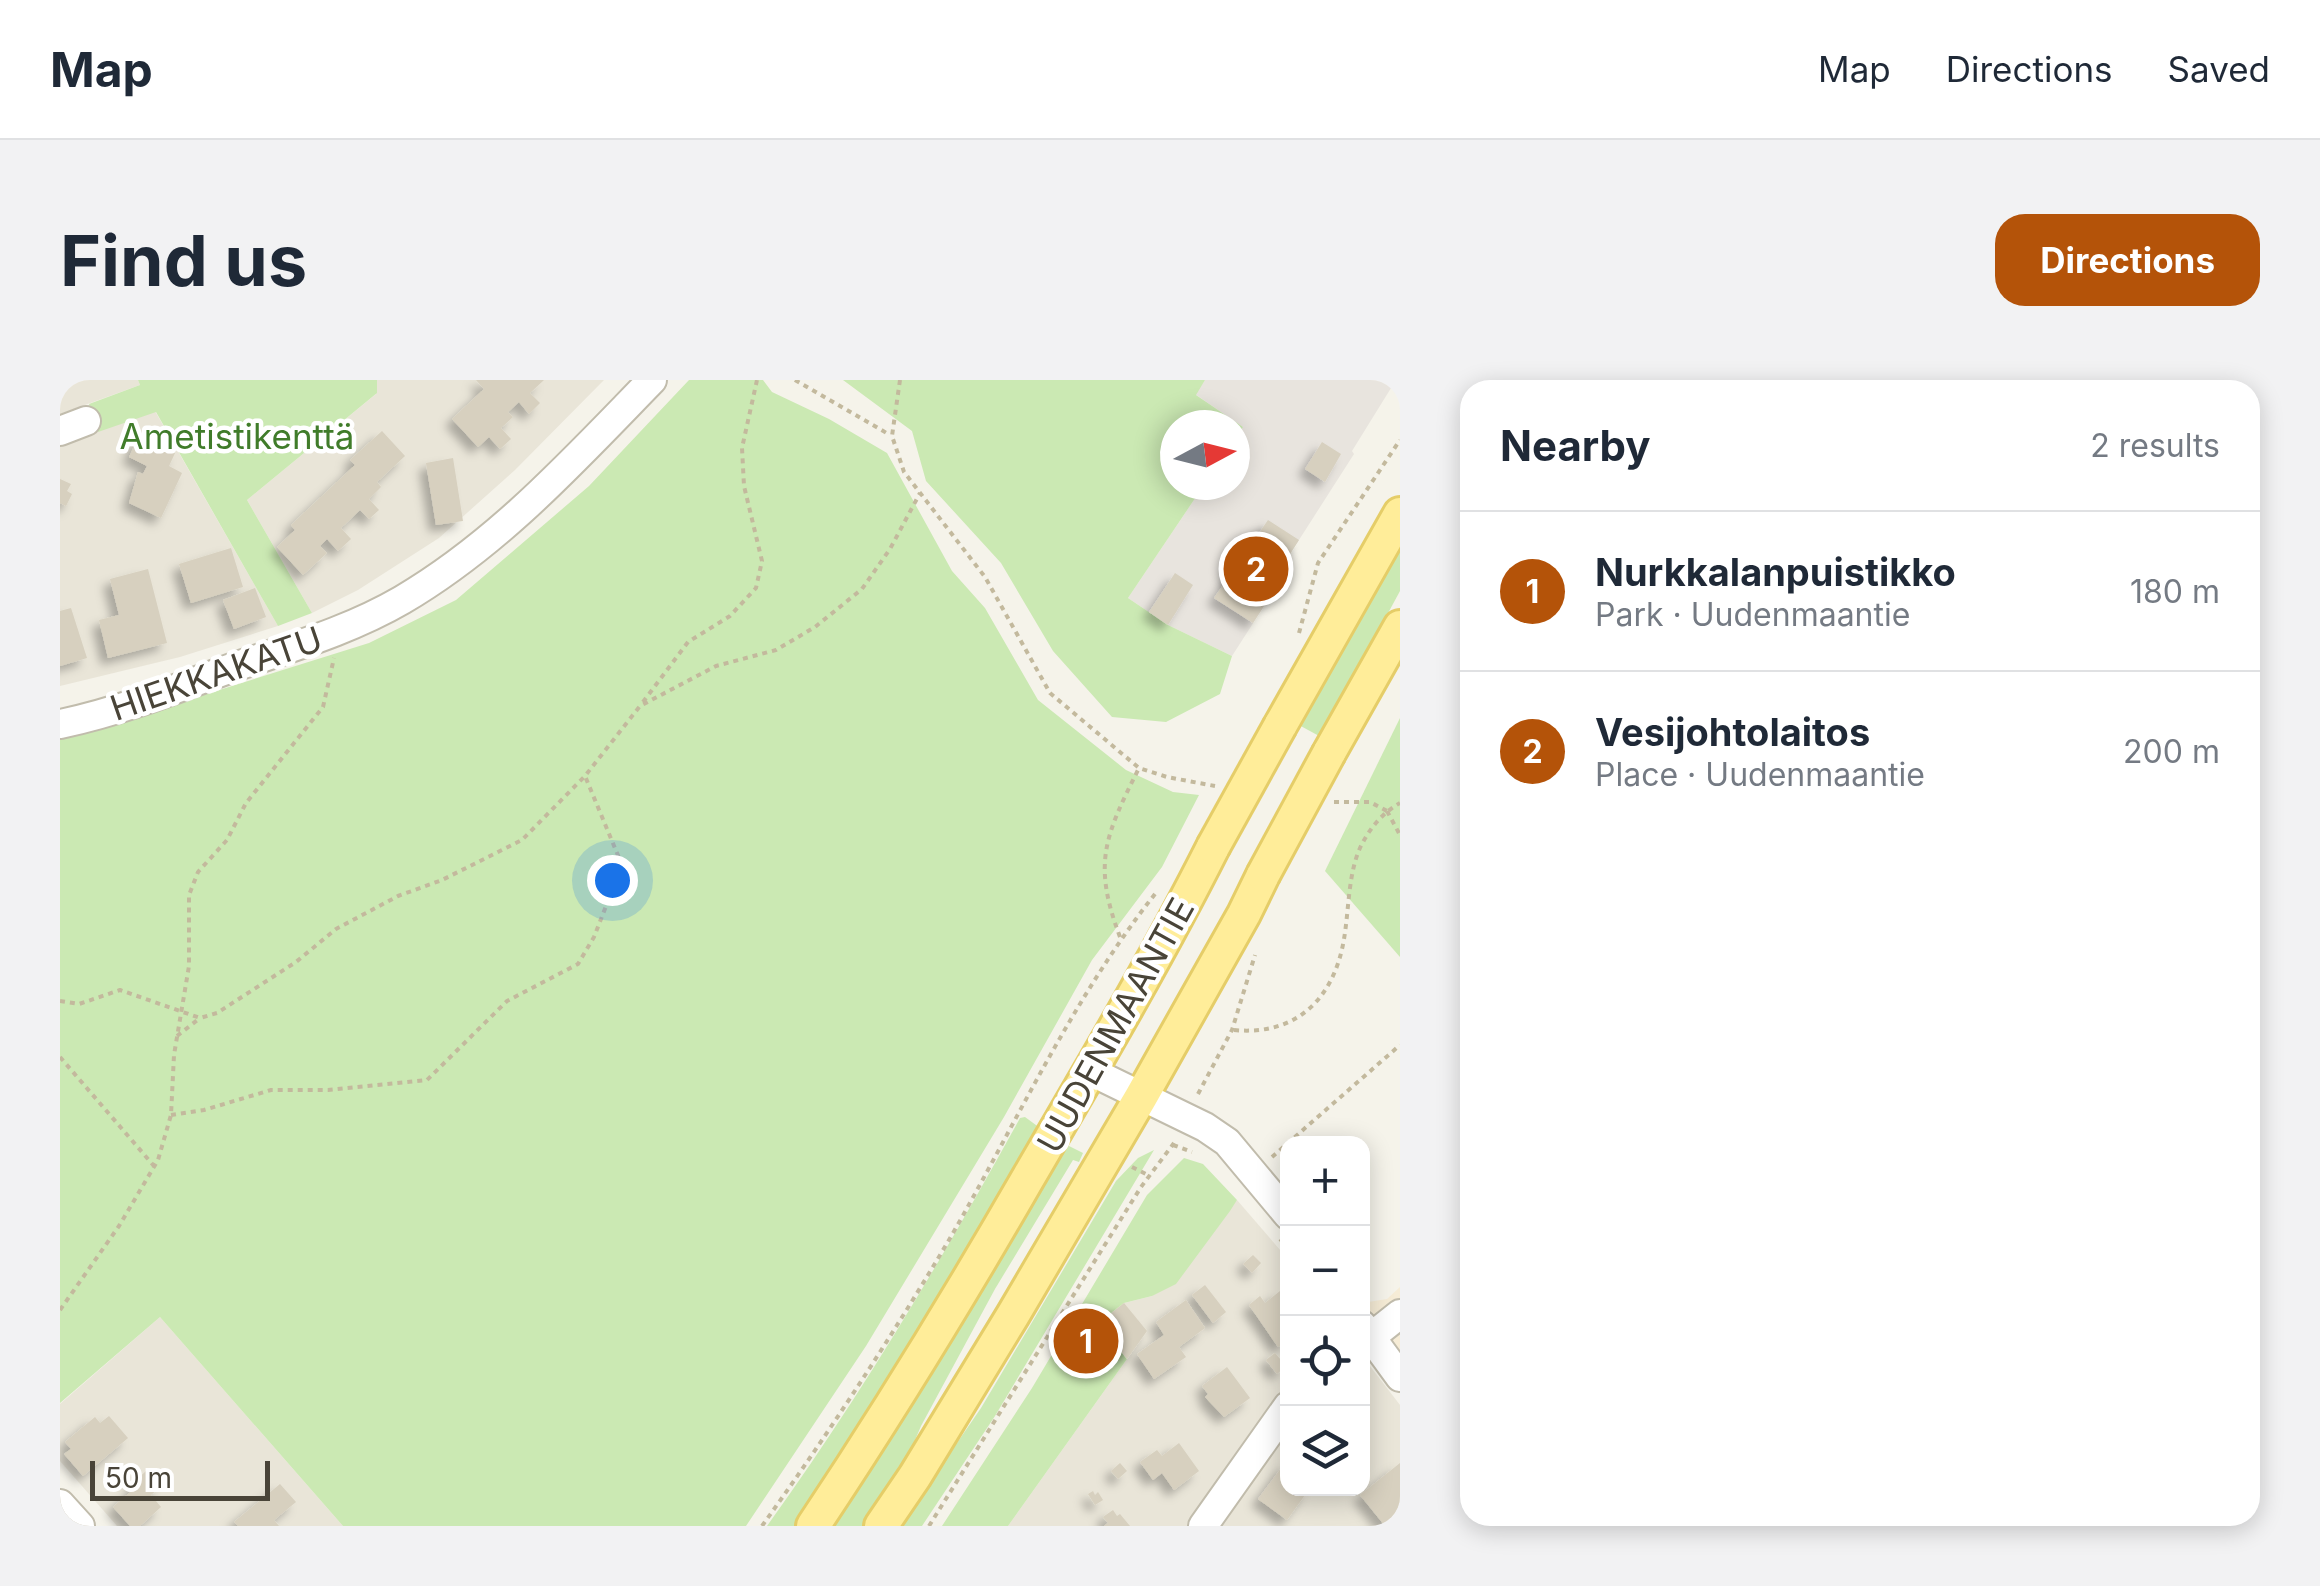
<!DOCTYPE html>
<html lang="en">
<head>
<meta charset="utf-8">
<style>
  :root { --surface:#fff; --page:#f2f2f3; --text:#1f2937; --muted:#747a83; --line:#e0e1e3; --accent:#b45309 }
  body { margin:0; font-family:Inter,sans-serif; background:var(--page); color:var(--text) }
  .controls { position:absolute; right:30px; bottom:30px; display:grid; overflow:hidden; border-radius:20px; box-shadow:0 5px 25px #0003 }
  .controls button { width:90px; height:90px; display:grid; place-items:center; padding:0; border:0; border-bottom:2px solid var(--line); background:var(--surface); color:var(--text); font:50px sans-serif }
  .compass { position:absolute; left:1100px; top:30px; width:90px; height:90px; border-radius:50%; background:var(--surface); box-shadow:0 5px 25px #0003; rotate:83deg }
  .scale { position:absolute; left:30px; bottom:25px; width:180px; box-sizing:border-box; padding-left:10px; border:5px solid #494438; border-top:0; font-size:28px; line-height:35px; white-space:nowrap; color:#494438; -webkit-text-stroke:8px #fff; paint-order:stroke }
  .you { position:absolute; left:552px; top:500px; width:35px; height:35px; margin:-25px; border:8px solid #fff; border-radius:50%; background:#1a73e8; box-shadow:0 0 0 15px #1a73e833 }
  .badge { display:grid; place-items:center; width:65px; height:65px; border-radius:50%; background:var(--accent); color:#fff; font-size:32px; font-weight:700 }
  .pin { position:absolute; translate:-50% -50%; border:5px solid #fff; box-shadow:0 2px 10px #0006 }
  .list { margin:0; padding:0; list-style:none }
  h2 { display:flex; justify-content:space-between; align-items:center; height:130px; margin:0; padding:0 40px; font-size:42px }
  h2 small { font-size:32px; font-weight:400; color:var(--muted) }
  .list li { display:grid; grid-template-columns:65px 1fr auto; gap:30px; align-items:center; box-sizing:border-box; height:160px; padding:0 40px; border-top:2px solid var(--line) }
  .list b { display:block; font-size:38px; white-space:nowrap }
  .list p { margin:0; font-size:32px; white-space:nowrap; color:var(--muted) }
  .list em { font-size:32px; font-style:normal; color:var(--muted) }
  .icon { flex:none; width:55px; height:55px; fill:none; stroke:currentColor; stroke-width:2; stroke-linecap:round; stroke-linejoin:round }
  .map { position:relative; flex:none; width:1340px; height:1146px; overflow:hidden; border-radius:30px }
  header { display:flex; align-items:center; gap:60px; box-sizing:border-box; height:140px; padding:0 50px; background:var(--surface); border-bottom:2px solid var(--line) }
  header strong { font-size:48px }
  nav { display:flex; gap:55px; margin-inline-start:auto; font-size:35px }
  .intro { display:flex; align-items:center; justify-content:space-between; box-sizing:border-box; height:240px; padding:0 60px }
  h1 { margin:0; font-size:70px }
  .button { padding:25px 45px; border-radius:30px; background:var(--accent); color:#fff; font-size:35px; font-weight:700 }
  main { display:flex; gap:60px; padding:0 60px }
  aside { flex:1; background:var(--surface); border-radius:30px; box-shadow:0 5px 25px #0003 }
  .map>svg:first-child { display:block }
</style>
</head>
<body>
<header>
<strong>Map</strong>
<nav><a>Map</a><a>Directions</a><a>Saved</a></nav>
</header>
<div class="intro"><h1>Find us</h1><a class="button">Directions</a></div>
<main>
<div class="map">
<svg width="1340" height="1146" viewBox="0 0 1340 1146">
  <defs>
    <filter id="shadow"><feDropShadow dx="-7" dy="7" stdDeviation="5" flood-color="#0004"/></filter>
  </defs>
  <rect width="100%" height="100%" fill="#f5f3ea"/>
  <g fill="#e9e5d8">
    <path d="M0,0H78L80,5L0,34Z"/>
    <path d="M317,0H544L455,90L379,158L298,210L252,233L187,120L316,14Z"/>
    <path d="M95,31L218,246L120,277L0,306V65Z"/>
    <path d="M1177,820L1227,878L1228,1108H1302L1303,977L1340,1025V1146H948L1067,979L1039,943L1064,923L1092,916Z"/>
    <path d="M100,937L283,1146H57L0,1081V1024Z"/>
  </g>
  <path fill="#f6ecd6" d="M1340,907V978L1302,923L1327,919Z"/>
  <path fill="#e8e4de" d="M1145,0H1336L1292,71L1294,74L1214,199L1219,203L1172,276L1108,245L1068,218L1144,105H1175V59L1183,47L1135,14Z"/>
  <g fill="#cbe9b3">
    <path d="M78,0H317V13L187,120L252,233L218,246L96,32L38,52L29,24L80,5Z"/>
    <path d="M629,0H703L712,12L769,39L827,73L892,191L925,228L978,320L1066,390L1113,412L1139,415L1102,487L1032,580L944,737L806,966L686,1146H283L100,937L0,1023V360L309,263L396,220L529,106Z"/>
    <path d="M783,0H1145L1136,15L1183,47L1175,59V45H1115V105H1144L1068,218L1108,245L1172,276L1160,314L1106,342L1052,337L993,271L941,183L866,101L852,51Z"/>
    <path d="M1340,159V211L1261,357L1237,344Z"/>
    <path d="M1340,338V577L1265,491Z"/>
    <path d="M965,737L980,748C902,883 822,1017 734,1146H707C800,1017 883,878 960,738Z"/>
    <path d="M1007,765L1023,773L1019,782L1013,780L935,909L861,1046L842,1091L802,1146H769C856,1023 932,895 1007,765Z"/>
    <path d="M1094,770L935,1036L862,1146H840L921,1028L1056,801L1078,778Z"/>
    <path d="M1124,778L1143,784L1177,820L1170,831L1116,904L1092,916L1064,923L1039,943L1067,979L948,1146H882L972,1008L1087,815Z"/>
  </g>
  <g fill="#d7d0bf" filter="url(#shadow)">
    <path d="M416,0H484L470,13L480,23L469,34L459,22L448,32L453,37L441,48L451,59L440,69L429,57L418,67L392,39L424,9Z"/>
    <path d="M322,51L345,76L317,102L321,107L309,119L319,130L309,139L300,130L281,148L291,159L278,171L267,159L260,166L267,173L243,195L217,167L235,150L231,145L295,85L290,80Z"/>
    <path d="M79,56L115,73L109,86L122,93L101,138L69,123L78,92L83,94L87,86L69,77Z"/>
    <path d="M1262,62L1281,74L1265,102L1245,89Z"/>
    <path d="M393,78L403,141L376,145L366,83Z"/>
    <path d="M0,99L11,104L7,111L12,114L6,126L0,123Z"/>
    <path d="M1208,140L1239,160L1214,199L1219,203L1193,243L1154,218Z"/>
    <path d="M171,168L183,207L131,223L119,184Z"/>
    <path d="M88,189L107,263L48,278L39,240L59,235L50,199Z"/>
    <path d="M1115,193L1133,205L1108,245L1089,232Z"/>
    <path d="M195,208L206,237L174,249L163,220Z"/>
    <path d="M11,228L27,278L0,286V231Z"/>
    <path d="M1193,875L1201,883L1192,893L1183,884Z"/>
    <path d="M1145,905L1166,932L1153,943L1132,915Z"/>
    <path d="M1220,911L1228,921V960L1218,967L1189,925L1200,916L1205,923Z"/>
    <path d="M1126,920L1145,948L1119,967L1126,977L1094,999L1077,974L1104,955L1096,942Z"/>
    <path d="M1064,923L1087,951L1067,979L1039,943Z"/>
    <path d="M1215,973L1226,986L1217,994L1206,980Z"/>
    <path d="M1167,987L1190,1018L1164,1037L1145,1017L1148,1014L1142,1006Z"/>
    <path d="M49,1036L68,1058L23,1096L4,1074L11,1069L5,1062L35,1037L40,1043Z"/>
    <path d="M1119,1063L1139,1091L1114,1110L1102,1093L1093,1100L1080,1082L1097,1070L1102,1076Z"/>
    <path d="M1228,1079V1108H1250L1227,1140L1198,1119Z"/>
    <path d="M1060,1083L1067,1091L1058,1099L1051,1091Z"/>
    <path d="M1340,1083V1137L1325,1146L1300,1115Z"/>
    <path d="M86,1091L100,1107L91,1115L101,1127L80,1146H70L53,1127L75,1108L72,1104Z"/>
    <path d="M220,1104L236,1122L214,1140L219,1146H178L174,1142Z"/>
    <path d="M1033,1111L1035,1115L1038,1112L1043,1120L1035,1125L1028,1114Z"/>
    <path d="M1053,1130L1057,1136L1060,1134L1070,1146H1044L1048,1143L1043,1137Z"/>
  </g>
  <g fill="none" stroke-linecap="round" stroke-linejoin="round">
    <defs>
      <g id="minor">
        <path d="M0,51L26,41"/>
        <path d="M0,344C57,332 111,311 166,290C225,269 287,252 342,220C439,163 514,80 592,0"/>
        <path d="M1032,692L1145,747L1167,762L1228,835"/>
        <path d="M1302,945L1340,997"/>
        <path d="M1311,957L1340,934"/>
        <path d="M0,1124L20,1146"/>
        <path d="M1143,1146L1228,1026"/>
      </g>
      <g id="major">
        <path d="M1220,346L1340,134"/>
        <path d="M1269,373L1340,247"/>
        <path d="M753,1146C829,1032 900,916 968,798C1032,688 1096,580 1153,467"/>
        <path d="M821,1146L855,1096L953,935L1081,717L1184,534L1203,495"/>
      </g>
    </defs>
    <use href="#minor" stroke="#c1bcac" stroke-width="32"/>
    <use href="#major" stroke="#e5cd68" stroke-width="38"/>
    <g stroke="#c3b99d" stroke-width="4" stroke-dasharray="5 5" stroke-linecap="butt">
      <path d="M735,0L830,55"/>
      <path d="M840,0L832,56L844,92L925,197L990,313L1079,388L1107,397L1155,406"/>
      <path d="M1239,253L1258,183L1340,60"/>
      <path d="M583,322L628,262L670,236L696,208L702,181L684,106L682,68L697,0"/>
      <path d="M1274,422H1310L1327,431"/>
      <path d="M1327,431L1340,455"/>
      <path d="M1060,557C1032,483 1045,456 1079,388"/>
      <path d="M0,621L19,624L60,610L140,638L157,633L236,582L276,549L338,516L382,500L462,460L525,396L580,326L656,286L716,270L755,247L802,209L830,169L860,113"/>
      <path d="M1174,650C1236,656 1274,619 1284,559C1289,530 1288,495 1300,468C1309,449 1322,433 1340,423"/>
      <path d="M117,656L140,638"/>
      <path d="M0,677L94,786"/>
      <path d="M1138,714L1172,650L1195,575"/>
      <path d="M111,735L144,730L211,710H268L367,700L447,621L518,584L534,557L562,485L525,396"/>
      <path d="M1113,765L1132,772"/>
      <path d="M1212,777L1340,665"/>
      <path d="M1072,787L1090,796"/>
      <path d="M1220,859L1228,867"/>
      <path d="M0,930L59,846L98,780L111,735L114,675L129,586V515L138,492L167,460L186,423L263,327L274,278"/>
      <path d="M702,1146C768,1054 831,958 889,860C956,744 1012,619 1095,514"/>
      <path d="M869,1146L1081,807L1114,763"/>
    </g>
    <use href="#minor" stroke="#fff" stroke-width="28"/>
    <use href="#major" stroke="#ffed99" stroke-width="32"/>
    <defs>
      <g id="major-bridge">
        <path d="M1153,467L1220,346"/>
        <path d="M1203,495L1269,373"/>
      </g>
    </defs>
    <use href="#major-bridge" stroke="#e5cd68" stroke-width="38" stroke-linecap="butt"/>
    <use href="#major-bridge" stroke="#ffed99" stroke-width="32"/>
  </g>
  <g text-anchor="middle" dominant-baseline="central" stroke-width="9" stroke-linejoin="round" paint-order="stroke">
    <g font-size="35" fill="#407c2a" stroke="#fff">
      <text x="177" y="56">Ametistikenttä</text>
    </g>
    <g font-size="35" fill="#494438" stroke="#fff">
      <text transform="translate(156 293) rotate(-19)">HIEKKAKATU</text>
      <text transform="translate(1055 645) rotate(-61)">UUDENMAANTIE</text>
    </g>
  </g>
</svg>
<div class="controls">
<button>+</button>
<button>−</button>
<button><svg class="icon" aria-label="locate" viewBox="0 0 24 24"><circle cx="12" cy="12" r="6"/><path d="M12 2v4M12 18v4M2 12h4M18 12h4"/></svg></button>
<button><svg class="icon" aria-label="layers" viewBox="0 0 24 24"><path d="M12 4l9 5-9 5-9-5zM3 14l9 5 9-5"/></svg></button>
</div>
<svg class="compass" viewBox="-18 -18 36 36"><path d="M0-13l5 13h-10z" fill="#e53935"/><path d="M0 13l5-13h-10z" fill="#747a83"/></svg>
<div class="scale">50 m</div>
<div class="you"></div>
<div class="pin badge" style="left:1026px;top:961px">1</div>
<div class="pin badge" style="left:1196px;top:189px">2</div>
</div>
<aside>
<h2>Nearby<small>2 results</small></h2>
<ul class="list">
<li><span class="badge">1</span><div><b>Nurkkalanpuistikko</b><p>Park · Uudenmaantie</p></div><em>180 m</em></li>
<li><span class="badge">2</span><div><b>Vesijohtolaitos</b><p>Place · Uudenmaantie</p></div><em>200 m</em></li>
</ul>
</aside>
</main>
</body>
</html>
